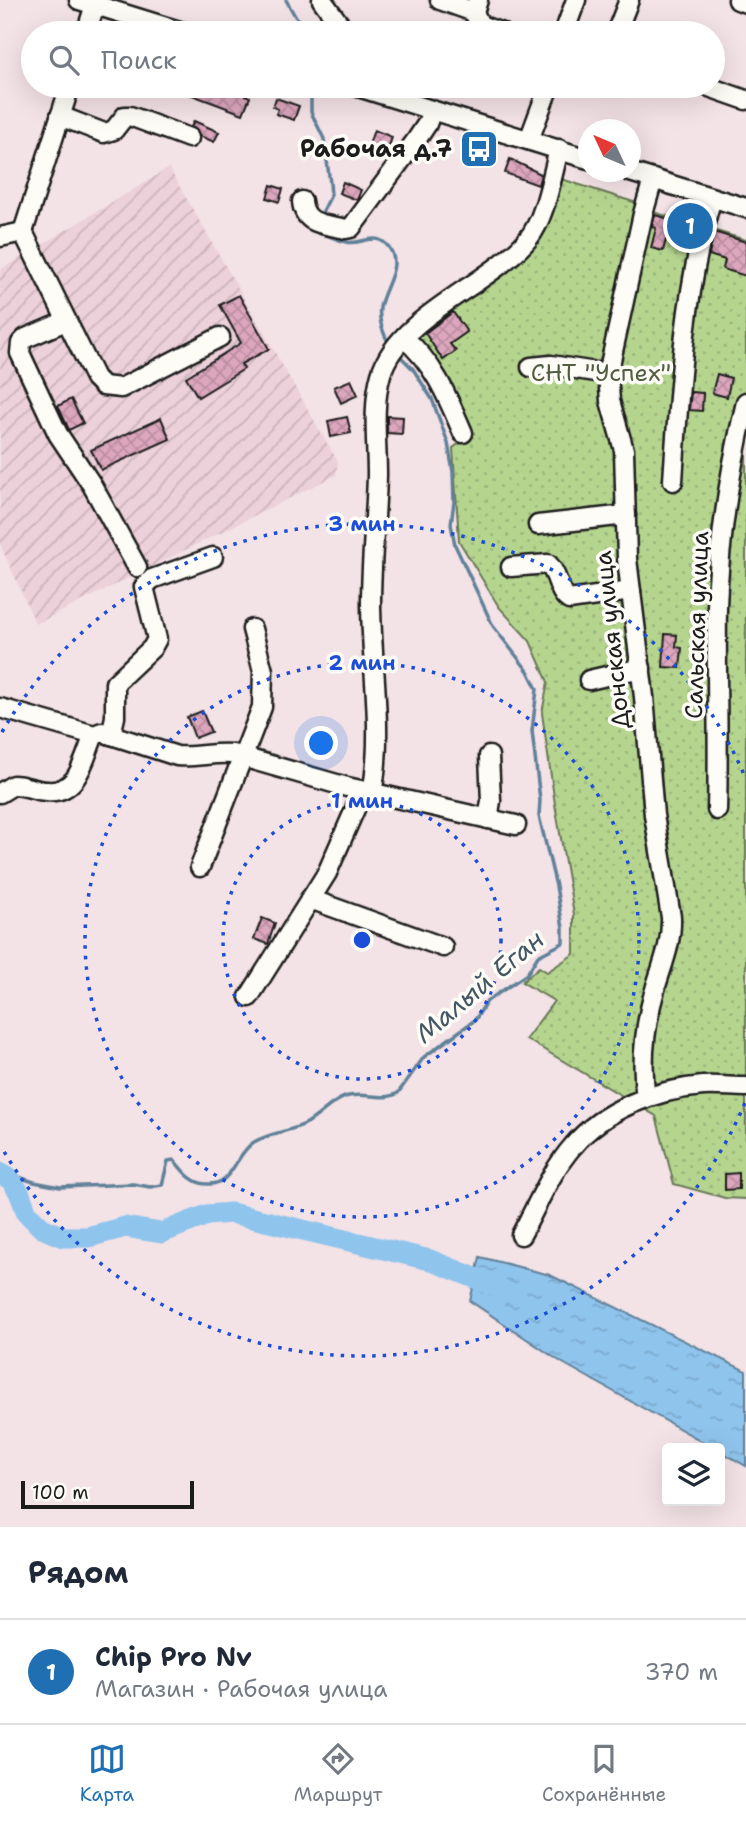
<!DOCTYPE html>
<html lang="ru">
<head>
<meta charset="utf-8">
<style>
  :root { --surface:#fff; --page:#f2f2f3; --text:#1f2937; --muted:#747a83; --line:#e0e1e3; --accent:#1f6fb2 }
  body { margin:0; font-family:"Shantell Sans",sans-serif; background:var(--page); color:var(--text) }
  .controls { position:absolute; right:21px; bottom:21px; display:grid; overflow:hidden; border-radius:7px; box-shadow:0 7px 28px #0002 }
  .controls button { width:63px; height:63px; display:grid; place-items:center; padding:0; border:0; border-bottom:2px solid var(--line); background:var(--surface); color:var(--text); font:35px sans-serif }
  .compass { position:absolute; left:578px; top:119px; width:63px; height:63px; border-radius:50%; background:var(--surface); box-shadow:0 7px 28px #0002; rotate:314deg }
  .scale { position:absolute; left:21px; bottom:18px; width:173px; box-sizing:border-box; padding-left:7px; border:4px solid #1c1c1c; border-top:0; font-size:19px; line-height:24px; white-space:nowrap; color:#1c1c1c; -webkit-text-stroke:5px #fdfcf7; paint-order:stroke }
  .you { position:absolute; left:322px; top:744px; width:24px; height:24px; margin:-18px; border:5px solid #fff; border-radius:50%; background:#1a73e8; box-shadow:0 0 0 10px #1a73e833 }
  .badge { display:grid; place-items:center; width:46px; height:46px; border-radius:50%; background:var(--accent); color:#fff; font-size:23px; font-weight:700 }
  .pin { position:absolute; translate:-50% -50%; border:4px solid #fff; box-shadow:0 2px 7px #0006 }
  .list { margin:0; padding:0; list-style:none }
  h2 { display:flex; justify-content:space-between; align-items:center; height:91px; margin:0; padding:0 28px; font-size:30px }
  h2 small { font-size:23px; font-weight:400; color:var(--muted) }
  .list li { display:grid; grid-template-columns:46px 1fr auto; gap:21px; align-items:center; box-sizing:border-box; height:105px; padding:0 28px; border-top:2px solid var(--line) }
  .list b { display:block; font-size:26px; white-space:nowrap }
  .list p { margin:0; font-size:23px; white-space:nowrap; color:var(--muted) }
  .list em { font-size:23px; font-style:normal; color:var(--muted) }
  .icon { flex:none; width:38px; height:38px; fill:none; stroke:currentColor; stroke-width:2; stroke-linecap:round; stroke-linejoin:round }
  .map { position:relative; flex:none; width:746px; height:1527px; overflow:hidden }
  .search { position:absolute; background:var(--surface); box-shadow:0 7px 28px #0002; left:21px; right:21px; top:21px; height:77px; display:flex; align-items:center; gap:18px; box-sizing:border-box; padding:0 24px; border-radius:38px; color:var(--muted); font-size:26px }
  .sheet { height:196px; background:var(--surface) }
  nav { display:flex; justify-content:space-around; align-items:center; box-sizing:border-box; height:98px; border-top:2px solid var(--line); background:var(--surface); font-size:19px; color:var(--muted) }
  nav a { display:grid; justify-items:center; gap:4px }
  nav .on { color:var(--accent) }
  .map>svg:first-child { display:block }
</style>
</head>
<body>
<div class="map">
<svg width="746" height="1527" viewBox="0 0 746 1527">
  <defs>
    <pattern id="industrial-furrows" width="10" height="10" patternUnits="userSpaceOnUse" patternTransform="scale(1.75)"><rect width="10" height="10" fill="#ecd0da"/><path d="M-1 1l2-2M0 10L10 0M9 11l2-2" fill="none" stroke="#cab2ba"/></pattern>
    <pattern id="grass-dots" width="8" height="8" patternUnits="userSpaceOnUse" patternTransform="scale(1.75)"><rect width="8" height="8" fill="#b5d58f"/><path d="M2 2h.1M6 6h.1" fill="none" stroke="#9bb67b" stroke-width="1.8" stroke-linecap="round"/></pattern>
    <pattern id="water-ripples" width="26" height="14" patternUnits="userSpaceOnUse" patternTransform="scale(1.75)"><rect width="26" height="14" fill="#8fc4ed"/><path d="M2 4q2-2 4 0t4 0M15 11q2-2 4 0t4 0" fill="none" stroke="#7ba8cb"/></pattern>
    <pattern id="building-cross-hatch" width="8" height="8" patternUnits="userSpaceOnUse" patternTransform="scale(1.75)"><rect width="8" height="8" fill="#dca6bd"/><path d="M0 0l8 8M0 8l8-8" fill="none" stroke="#bc8ea2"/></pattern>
  </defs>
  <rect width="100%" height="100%" fill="#f3e2e6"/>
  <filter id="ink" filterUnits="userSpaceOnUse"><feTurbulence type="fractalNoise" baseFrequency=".0143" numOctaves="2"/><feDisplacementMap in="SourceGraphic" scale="14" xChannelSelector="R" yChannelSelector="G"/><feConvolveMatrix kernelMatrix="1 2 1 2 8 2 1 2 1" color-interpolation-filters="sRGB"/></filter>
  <g filter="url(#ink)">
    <path fill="url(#industrial-furrows)" d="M169,168L338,462L336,475L36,624L0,544V270Z"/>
    <path fill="url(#grass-dots)" stroke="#687856" stroke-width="2" d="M555,177L640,204V208L746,240V1199L725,1198L674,1184L656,1116L526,1039L554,1001L522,982L539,967L547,972L574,954V914L555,804L542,713L548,682L530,641L499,607L459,541L453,448L471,435L454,394L417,339L419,328L536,239Z"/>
    <path fill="url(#water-ripples)" stroke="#618199" stroke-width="2" d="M480,1257L550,1275L746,1371V1466L720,1451V1448H714L561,1362L470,1301Z"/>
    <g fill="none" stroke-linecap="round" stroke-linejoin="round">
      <g stroke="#618199" stroke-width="3.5">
        <path d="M286,0L295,16L312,33"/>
        <path d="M311,97V112L324,139L330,183L331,195L320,217"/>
        <path d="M320,232C329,236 337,240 346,242C360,246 374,231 387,245C405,265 383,287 380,308C378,321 383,333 389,344"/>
        <path d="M0,1171L34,1182L60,1187L133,1184L150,1187L162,1185L168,1161L174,1160C183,1171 192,1184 208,1184C233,1185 235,1154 254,1142C270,1133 288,1132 305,1124C319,1117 330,1102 345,1097C362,1091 384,1102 398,1093L424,1057L475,1020L487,1001L527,974L538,956L563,943V928L556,886L539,816L540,800L532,731L537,689L528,671L493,626L455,545L451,524L454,502L453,472L448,443L432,399L413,369L401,357"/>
      </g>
      <path stroke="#8fc4ed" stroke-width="21" d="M0,1173L11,1180L19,1192L27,1213L42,1228L63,1237H88L125,1227L161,1233L207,1215L231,1213L430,1260L500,1288"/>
    </g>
    <g fill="url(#building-cross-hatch)" stroke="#1c1c1c" stroke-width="2">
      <path d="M168,86H206L221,91L223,86L250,97L243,114Z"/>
      <path d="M276,98L299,106L294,120L276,114L278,109L273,107Z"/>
      <path d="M194,121L219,132L214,142L200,136L197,130L191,127Z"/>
      <path d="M374,130L392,137L387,153L368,147Z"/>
      <path d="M510,159L541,174L538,185L505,173Z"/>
      <path d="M343,182L361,190L357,200L339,193Z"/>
      <path d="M271,185L283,189L279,202L267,198Z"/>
      <path d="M655,215L693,225L690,237L668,232L663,251L651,248L656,228L652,227Z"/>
      <path d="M714,232L746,242V276L723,269L725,260L709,255Z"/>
      <path d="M239,295L269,349L241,364L244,369L198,397L186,377L241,343L220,305Z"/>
      <path d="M453,312L467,332L450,344L456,351L443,360L425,333Z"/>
      <path d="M717,374L731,378L727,397L712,393Z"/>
      <path d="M351,380L358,395L341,403L334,387Z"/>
      <path d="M691,392L703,393L702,411L689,410Z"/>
      <path d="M71,399L83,423L69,430L58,406Z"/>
      <path d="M387,416L403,417L402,434L387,433Z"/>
      <path d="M347,417L351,433L331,437L328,421Z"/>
      <path d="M161,418L170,439L101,470L91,450Z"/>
      <path d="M665,634L677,635L676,647L682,648L680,668L663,667Z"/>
      <path d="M202,711L211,732L195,738L187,717Z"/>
      <path d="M262,918L275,923L268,944L254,939Z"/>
      <path d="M739,1173V1189L725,1190V1174Z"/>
    </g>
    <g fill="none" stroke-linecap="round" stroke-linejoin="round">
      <defs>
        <g id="minor">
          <path d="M79,0L186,33"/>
          <path d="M322,0L346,33"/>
          <path d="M440,0L474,12"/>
          <path d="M478,0L474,12L480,25L502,33"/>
          <path d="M738,0L746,3"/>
          <path d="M86,33L95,5"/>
          <path d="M564,33L576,0"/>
          <path d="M616,33L629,0"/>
          <path d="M355,86L588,159"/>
          <path d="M706,86L746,100"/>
          <path d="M60,116L104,133L114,130L125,116H130L189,138"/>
          <path d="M529,140L549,86"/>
          <path d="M630,172L746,208"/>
          <path d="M302,201C304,226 326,224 346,229L351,228L417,139L427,124L432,110"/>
          <path d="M23,232L95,378L103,386L121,388L220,337"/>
          <path d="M23,232L70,86"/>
          <path d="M0,237L23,232"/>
          <path d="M66,321L26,338L21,343L20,353L58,434L92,485L137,567"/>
          <path d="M404,338C434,363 448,398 463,433"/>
          <path d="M531,367L551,365L608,374"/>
          <path d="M673,481C679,389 685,285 712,198"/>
          <path d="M538,525L626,515"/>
          <path d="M511,567L548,564C559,574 557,592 569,600L631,591"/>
          <path d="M589,680L641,668"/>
          <path d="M0,708L94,735L102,732L177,756C196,758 213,752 232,754L347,787L516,825"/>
          <path d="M111,735L115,717V683L152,648L157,639L144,587L152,579L213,557"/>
          <path d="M0,793L13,785C25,785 36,791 47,791C79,794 84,758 94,735"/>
          <path d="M372,793C384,732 371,664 371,602C371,560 376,517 377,475C377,443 372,405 381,374C398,316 491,284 528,239C545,219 552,176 559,149"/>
          <path d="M717,810C719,742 716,675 717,607C719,538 730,469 746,402"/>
          <path d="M488,819L491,801L489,756"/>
          <path d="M200,867L262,707L263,671L252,629"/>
          <path d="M310,899L443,947"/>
          <path d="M249,997L327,873L363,791"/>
          <path d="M646,1098C640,1059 645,1023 656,986C663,963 672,942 671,917L654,815L644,697L627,559L624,450L610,401L608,374L643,214L653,179"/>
          <path d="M521,1235C537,1206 551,1171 573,1146C604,1109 655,1090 703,1086C717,1085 732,1087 746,1087"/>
        </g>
      </defs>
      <use href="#minor" stroke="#1c1c1c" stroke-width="23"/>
      <use href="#minor" stroke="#fdfcf7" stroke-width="18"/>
    </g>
  </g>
  <g fill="none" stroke="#1d4ed8" stroke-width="3.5" stroke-dasharray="3.5 7">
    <circle cx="362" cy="940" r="139"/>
    <circle cx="362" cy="940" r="277"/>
    <path d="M745 1103A416 416 0 0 1 2 1148M2 732A416 416 0 0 1 745 777"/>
  </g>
  <defs>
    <symbol id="bus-square" viewBox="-11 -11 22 22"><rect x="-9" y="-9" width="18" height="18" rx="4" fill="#1f6fb2" stroke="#fdfcf7"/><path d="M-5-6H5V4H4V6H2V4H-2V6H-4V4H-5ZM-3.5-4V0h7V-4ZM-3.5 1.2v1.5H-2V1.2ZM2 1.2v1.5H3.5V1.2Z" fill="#fff"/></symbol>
  </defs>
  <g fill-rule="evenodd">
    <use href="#bus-square" x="457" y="127" width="44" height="44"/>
  </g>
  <g text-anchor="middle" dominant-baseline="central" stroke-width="7" stroke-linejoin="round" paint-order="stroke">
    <g font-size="24" font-weight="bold" fill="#1c1c1c" stroke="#fdfcf7" text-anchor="end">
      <text x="452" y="149">Рабочая д.7</text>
    </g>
    <g font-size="24" fill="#525d44" stroke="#fdfcf7">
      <text x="601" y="373">СНТ "Успех"</text>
    </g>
    <g font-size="24" fill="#1c1c1c" stroke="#fdfcf7">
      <text transform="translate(697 625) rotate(-88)">Сальская улица</text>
      <text transform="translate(612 640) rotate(-96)">Донская улица</text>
    </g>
    <g font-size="26" font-style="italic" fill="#445765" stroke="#fdfcf7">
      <text transform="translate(479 986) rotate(-40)">Малый Еган</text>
    </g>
  </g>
  <circle cx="362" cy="940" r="10" fill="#1d4ed8" stroke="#fdfcf7" stroke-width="3.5"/>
  <g font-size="21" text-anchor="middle" font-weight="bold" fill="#1d4ed8" stroke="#fdfcf7" stroke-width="7" stroke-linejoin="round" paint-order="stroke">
    <text x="362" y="531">3 мин</text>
    <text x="362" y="670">2 мин</text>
    <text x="362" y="808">1 мин</text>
  </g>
</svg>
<div class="controls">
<button><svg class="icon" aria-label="layers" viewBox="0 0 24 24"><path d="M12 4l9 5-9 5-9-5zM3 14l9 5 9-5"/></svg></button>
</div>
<svg class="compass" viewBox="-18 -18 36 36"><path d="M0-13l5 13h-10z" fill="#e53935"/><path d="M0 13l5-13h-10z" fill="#747a83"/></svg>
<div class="scale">100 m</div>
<div class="you"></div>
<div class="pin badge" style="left:690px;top:226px">1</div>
<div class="search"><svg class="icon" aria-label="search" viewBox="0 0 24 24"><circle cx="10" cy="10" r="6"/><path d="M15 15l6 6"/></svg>Поиск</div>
</div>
<section class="sheet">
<h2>Рядом<small></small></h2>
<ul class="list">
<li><span class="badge">1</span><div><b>Chip Pro Nv</b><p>Магазин · Рабочая улица</p></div><em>370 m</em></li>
</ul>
</section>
<nav>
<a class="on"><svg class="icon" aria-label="map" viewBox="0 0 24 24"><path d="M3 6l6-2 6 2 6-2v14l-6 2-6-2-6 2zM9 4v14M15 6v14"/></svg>Карта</a>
<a><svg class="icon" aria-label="directions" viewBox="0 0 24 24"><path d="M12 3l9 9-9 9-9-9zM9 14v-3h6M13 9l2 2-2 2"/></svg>Маршрут</a>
<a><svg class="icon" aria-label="saved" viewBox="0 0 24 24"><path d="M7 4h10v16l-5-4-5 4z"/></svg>Сохранённые</a>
</nav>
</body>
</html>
